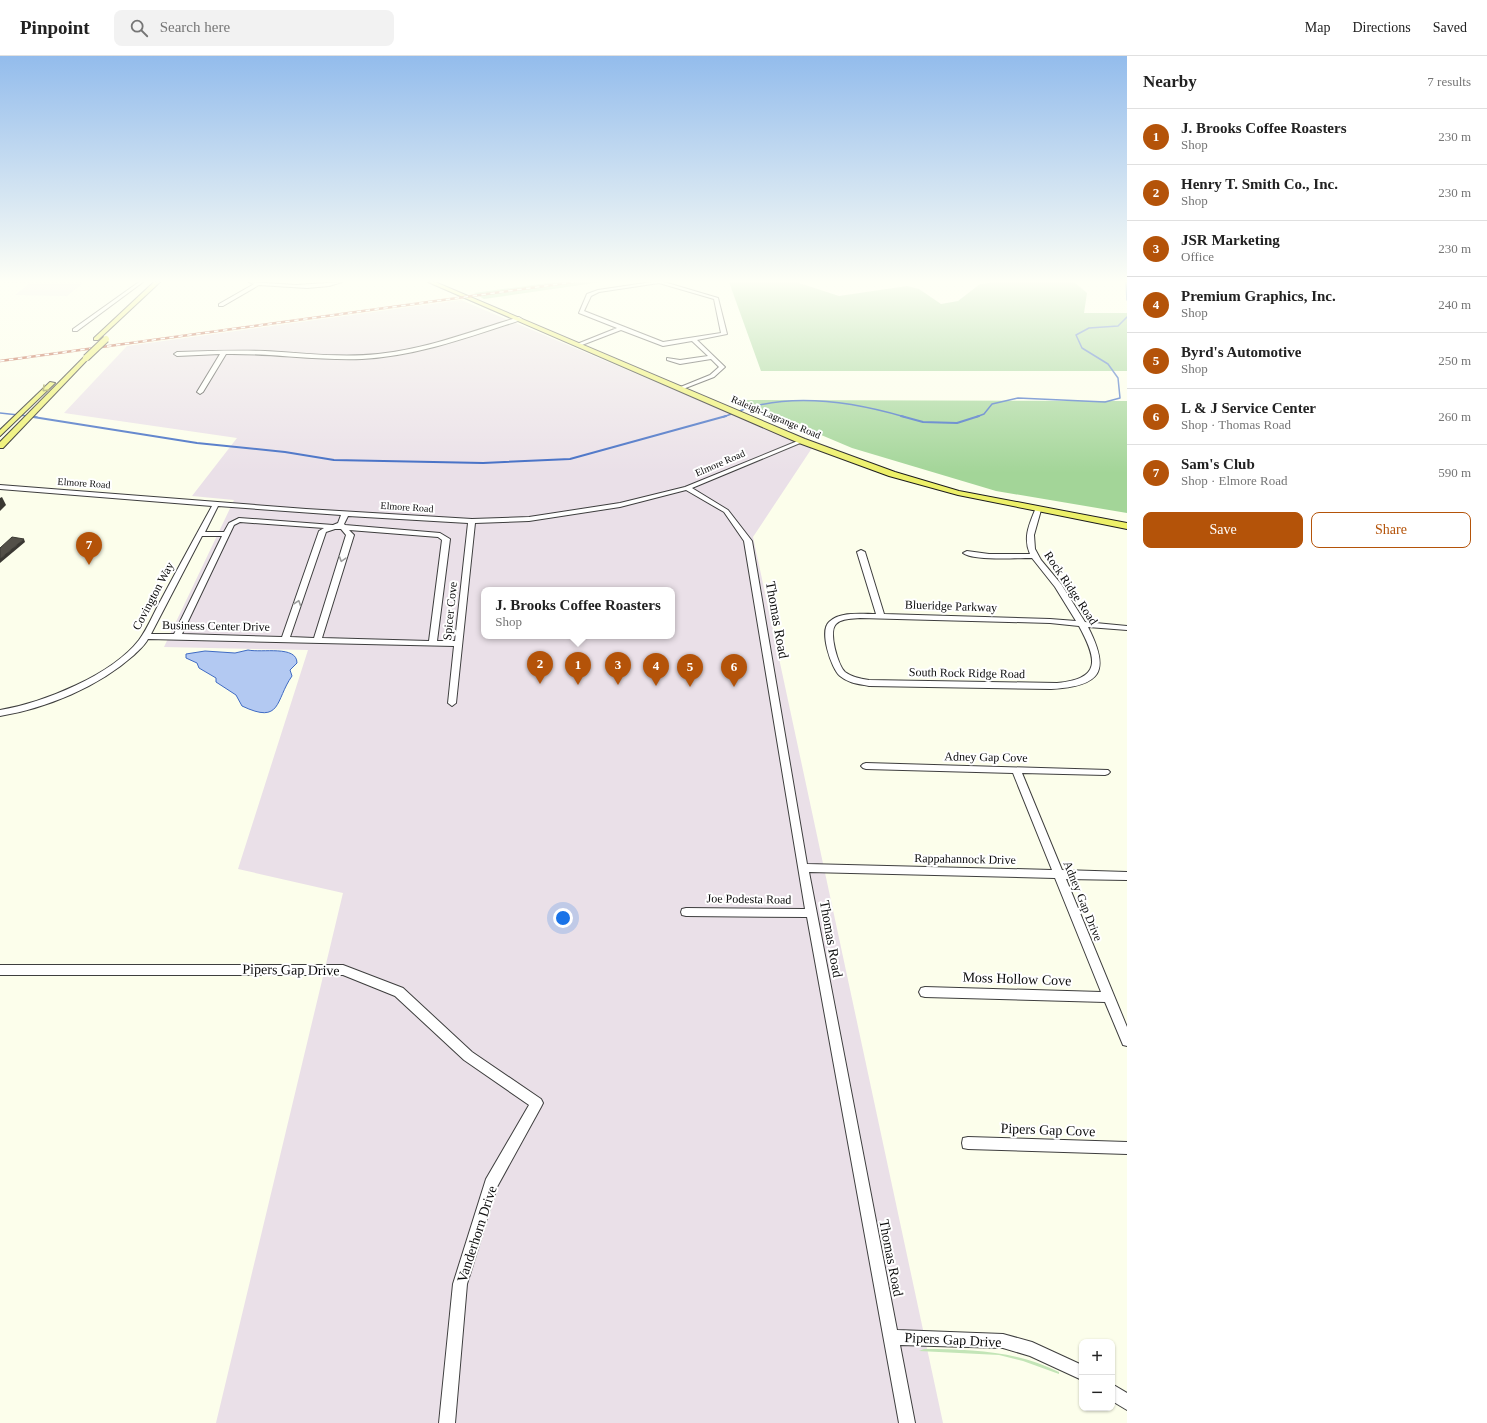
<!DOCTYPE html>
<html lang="en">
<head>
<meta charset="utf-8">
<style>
  :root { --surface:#fff; --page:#f2f2f2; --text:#222; --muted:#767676; --line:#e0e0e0; --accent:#b45309 }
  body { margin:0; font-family:Georgia,serif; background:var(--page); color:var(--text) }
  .controls { position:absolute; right:12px; bottom:12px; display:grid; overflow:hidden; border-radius:8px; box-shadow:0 1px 3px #0004 }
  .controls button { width:36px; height:36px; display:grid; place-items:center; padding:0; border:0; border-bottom:1px solid var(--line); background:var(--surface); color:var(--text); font:20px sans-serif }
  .you { position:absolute; left:563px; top:862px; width:14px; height:14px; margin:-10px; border:3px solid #fff; border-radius:50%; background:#1a73e8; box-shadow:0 0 0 6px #1a73e833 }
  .badge { display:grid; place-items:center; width:26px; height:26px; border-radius:50%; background:var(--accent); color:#fff; font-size:13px; font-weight:700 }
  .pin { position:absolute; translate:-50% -33px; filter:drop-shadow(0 1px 2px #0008) }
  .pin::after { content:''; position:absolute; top:21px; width:14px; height:12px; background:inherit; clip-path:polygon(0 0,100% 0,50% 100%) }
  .popup { position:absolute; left:481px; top:531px; width:194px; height:52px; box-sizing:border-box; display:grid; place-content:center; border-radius:8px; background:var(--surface); filter:drop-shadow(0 1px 3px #0005); font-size:13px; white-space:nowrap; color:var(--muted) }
  .popup b { font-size:15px; color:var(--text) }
  .popup::after { content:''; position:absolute; left:50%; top:100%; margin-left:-8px; border:8px solid transparent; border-top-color:var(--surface) }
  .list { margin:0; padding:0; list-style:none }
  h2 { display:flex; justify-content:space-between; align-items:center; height:52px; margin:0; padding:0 16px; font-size:17px }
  h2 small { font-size:13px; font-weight:400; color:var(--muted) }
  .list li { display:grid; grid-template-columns:26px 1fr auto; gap:12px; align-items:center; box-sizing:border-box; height:56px; padding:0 16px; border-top:1px solid var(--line) }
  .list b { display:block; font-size:15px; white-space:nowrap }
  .list p { margin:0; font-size:13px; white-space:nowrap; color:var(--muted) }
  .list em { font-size:13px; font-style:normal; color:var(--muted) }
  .actions { display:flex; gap:8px; padding:12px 16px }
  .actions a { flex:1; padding:9px 0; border:1px solid var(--accent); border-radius:8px; text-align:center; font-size:14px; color:var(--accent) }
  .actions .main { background:var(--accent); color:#fff }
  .icon { flex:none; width:22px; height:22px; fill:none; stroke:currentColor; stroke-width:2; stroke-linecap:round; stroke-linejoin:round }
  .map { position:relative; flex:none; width:1127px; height:1367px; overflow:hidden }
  header { display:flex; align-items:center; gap:24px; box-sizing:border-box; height:56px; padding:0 20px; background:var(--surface); border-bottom:1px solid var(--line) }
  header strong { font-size:19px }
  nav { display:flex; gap:22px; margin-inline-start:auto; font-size:14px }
  .search { width:280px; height:36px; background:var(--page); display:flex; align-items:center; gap:10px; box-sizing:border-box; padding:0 14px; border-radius:8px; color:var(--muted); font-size:15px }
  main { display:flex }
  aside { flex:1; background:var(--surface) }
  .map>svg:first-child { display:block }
</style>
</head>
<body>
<header>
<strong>Pinpoint</strong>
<div class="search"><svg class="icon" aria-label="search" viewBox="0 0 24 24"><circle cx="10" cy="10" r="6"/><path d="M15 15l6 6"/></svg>Search here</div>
<nav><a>Map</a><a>Directions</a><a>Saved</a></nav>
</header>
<main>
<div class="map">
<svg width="1127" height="1367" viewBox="0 0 1127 1367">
  <rect width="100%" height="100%" fill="#fcfeeb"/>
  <g fill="#eae0e8" fill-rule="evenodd">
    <path d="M0,226H84L67,240L15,239L29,228Z"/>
    <path d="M461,244L812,392L753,481L943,1367H216L343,837L238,813L308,594L164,591L234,444L192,440L237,382L64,357L127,290ZM484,534H672V580H484Z"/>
  </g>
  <path fill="#c3e5b7" d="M924,1293C972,1293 1016,1295 1059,1316V1318L1023,1305L999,1299L919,1295Z"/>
  <g fill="#a3d598">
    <path d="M555,226H601L484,243L474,237Z"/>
    <path d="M729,226H796L839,240L907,230L919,233L941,248L958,245L980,228L996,226H1074L1087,237L1084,257H1127V315H761Z"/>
    <path d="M738,344L1127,345V457L996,435L852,392Z"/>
  </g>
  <path fill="#b3c9f2" stroke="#3f6bc4" d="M248,594C262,597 297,589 297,607L290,614L292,620C275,644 282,669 242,650L236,639L216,626V622L199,612L197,607L186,602V598L205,595L235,597Z"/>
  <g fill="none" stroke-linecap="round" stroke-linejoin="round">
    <g stroke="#3f6bc4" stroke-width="1.5">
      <path d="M1126,226L1127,244"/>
      <path d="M0,357L37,361"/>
      <path d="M723,361C734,357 744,353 755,350C804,338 857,347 905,361"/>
      <path d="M976,361L984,358L992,348L1018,342L1105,346L1120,342L1118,322L1108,308L1082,292L1076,279L1089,272L1118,270L1127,261"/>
    </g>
    <g stroke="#3f6bc4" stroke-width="2">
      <path d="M27,360L197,387L285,396L334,404L483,407L570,403L726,360"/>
      <path d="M901,360L923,366L957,367L979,360"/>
    </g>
    <defs>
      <g id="minor">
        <path d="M139,226H143L77,275H73V273Z"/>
        <path d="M249,226L296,229L342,226L329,230L307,232L259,229L223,250H219V248L254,228Z"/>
        <path d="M652,226H664L718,242L727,278L697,284L725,311L714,321L683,333L678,332L710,319L719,311L711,303L680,308L667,304V302L680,304L708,300L692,285L663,290L621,274L582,289L577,288L617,272L579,257L587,238L598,234ZM659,227L714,243L721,277L663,286L584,255L591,240L599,236Z"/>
        <path d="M519,261L522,263L521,264C469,281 417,300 362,303C316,305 271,297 226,298L203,336L200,338L197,336L220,298L177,300L174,298L177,296C207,295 236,294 265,295C303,297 340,302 378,298C427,293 472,275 519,261Z"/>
        <path d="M800,384L805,385L692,432L728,454L752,485L807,808L1052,814L1013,717L866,713L863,712L861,710L863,708L866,707L1108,714L1110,716L1108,718L1105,719L1022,717L1062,814L1127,816V824L1066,823L1127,971V990L1123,989L1105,946L925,941L921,940L919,936L921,932L925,931L1101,936L1055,822L809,816L897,1274L1003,1278L1032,1286L1082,1309V1324L1030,1300L1003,1292L900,1289L915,1367H899L807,861L686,860L682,859L681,856L682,853L686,852L805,853L744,485L724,456L686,434L620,451L529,465L475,467L456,647L452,650L448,647L454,590L148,583C145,589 139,594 134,599C98,631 47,652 0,660V654C43,647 112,619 139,584C148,572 154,556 161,544C178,512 195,481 212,450L0,433V429L306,453L472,463L529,461L620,447L685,431ZM218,450L341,459L338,467L333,469L239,462L229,467L224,476H205ZM348,460L468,467L455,585H437L450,483L440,477L345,469L344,468ZM240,466L324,472L319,475L282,581L182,578L234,469ZM335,473H341L346,479L314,582L290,581L326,476ZM349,474L438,481L442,484L429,585L322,582L354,479ZM202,480H222L174,578H151Z"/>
        <path d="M1038,452L1041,454L1034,479L1035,493L1041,504L1061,528L1085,566L1127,570V574L1088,571C1111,616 1101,630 1051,633L869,630C859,628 848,627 840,620C831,612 819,575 829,566C840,555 862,558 876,558L857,496L861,494L865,496L884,558L1050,563L1076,565L1055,531L1032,502C1018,502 973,505 963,497L967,495L989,498H1030C1023,482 1029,469 1035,454ZM860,562L1050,567L1079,570C1097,603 1102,623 1057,627L869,624C861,623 852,621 845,616C838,609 828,576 836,568C842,562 852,563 860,562Z"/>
        <path d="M0,909H343L403,932L472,996L541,1043L543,1047L541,1051L497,1131L467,1228L455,1367H439L453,1228L486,1123L529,1049L464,1004L395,940L343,919H0Z"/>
        <path d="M968,1081L1127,1086V1098L968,1093L963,1092L962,1087L963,1082Z"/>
        <path d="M1112,1328L1127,1337V1354L1112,1345Z"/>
      </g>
      <g id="major">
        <path d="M154,226H160L98,284H94V282Z"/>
        <path d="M428,226H435L805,383L895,416L959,435L1127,467V473L958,439L889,420L799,387Z"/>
        <path d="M84,301L89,302L3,392H0V386Z"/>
        <path d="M50,326L55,327L0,380V374Z"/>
      </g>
    </defs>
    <use href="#minor" stroke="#3e3e3e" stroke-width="2"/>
    <use href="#major" stroke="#1c1c1c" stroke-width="2"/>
    <use href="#minor" fill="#fff" fill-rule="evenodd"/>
    <use href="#major" fill="#edf069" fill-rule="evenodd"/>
    <defs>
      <path id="rail" d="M0,305L574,226"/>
    </defs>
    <use href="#rail" stroke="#b24a2d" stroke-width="2.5"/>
    <use href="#rail" stroke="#fff" stroke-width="1.5" stroke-dasharray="4.5" stroke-linecap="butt"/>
    <defs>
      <path id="major-bridge" d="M86,302L106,283"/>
    </defs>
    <use href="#major-bridge" stroke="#1c1c1c" stroke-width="8" stroke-linecap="butt"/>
    <use href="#major-bridge" stroke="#edf069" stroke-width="6"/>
  </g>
  <g fill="#3a3832">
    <path d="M2,441L6,449L0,455V442Z"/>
    <path d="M24,483L25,486L0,507V503Z"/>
  </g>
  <path fill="#535048" stroke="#3a3832" d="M12,481L24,483L0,503V492Z"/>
  <defs><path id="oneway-chevron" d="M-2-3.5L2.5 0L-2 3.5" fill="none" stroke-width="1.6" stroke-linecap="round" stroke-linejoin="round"/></defs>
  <use stroke="#939443" href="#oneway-chevron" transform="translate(45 333) rotate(135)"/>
  <g stroke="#9d9d9d">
    <use href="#oneway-chevron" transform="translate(342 503) rotate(107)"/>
    <use href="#oneway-chevron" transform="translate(298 547) rotate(-71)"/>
  </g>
  <linearGradient id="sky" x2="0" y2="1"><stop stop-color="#93bcec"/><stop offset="0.54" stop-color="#fefff6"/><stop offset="1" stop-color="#fefff6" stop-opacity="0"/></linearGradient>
  <rect width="1127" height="417" fill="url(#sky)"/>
  <g text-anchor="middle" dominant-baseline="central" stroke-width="4" stroke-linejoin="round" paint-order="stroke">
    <g font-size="10" fill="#0b0b0b" stroke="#fff">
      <text transform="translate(776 361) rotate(23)">Raleigh-Lagrange Road</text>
      <text transform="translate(720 407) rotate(-23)">Elmore Road</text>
      <text transform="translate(84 427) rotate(4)">Elmore Road</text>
      <text transform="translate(407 451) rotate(4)">Elmore Road</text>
    </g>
    <g font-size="12" fill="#0b0b0b" stroke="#fff">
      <text transform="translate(1071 532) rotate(56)">Rock Ridge Road</text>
      <text transform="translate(153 540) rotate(-62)">Covington Way</text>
      <text transform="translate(951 550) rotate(2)">Blueridge Parkway</text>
      <text transform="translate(450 555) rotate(-84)">Spicer Cove</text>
      <text transform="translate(216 570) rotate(1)">Business Center Drive</text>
      <text transform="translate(967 617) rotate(1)">South Rock Ridge Road</text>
      <text transform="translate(986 701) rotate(1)">Adney Gap Cove</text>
      <text transform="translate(965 803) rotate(1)">Rappahannock Drive</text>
      <text transform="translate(749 843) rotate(1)">Joe Podesta Road</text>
      <text transform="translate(1083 845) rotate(68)">Adney Gap Drive</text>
    </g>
    <g font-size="14" fill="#0b0b0b" stroke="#fff">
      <text transform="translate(777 564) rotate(80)">Thomas Road</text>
      <text transform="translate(831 883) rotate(80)">Thomas Road</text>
      <text transform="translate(291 914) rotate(1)">Pipers Gap Drive</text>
      <text transform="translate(1017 923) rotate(2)">Moss Hollow Cove</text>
      <text transform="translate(1048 1074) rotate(2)">Pipers Gap Cove</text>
      <text transform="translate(477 1178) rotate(-72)">Vanderhorn Drive</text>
      <text transform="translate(891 1202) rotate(79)">Thomas Road</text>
      <text transform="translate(953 1284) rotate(3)">Pipers Gap Drive</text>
    </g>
  </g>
</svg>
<div class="controls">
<button>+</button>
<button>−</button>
</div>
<div class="you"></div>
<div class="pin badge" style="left:578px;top:629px">1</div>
<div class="popup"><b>J. Brooks Coffee Roasters</b>Shop</div>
<div class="pin badge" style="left:540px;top:628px">2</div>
<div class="pin badge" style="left:618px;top:629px">3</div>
<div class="pin badge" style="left:656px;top:630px">4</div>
<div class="pin badge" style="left:690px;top:631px">5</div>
<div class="pin badge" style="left:734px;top:631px">6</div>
<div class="pin badge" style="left:89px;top:509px">7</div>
</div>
<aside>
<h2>Nearby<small>7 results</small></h2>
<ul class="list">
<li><span class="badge">1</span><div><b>J. Brooks Coffee Roasters</b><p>Shop</p></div><em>230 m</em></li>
<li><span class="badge">2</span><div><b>Henry T. Smith Co., Inc.</b><p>Shop</p></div><em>230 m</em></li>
<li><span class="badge">3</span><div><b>JSR Marketing</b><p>Office</p></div><em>230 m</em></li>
<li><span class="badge">4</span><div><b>Premium Graphics, Inc.</b><p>Shop</p></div><em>240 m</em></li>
<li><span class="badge">5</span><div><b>Byrd's Automotive</b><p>Shop</p></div><em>250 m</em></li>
<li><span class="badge">6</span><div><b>L &amp; J Service Center</b><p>Shop · Thomas Road</p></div><em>260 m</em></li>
<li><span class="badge">7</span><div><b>Sam's Club</b><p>Shop · Elmore Road</p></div><em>590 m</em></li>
</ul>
<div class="actions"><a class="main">Save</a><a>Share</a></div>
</aside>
</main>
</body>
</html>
